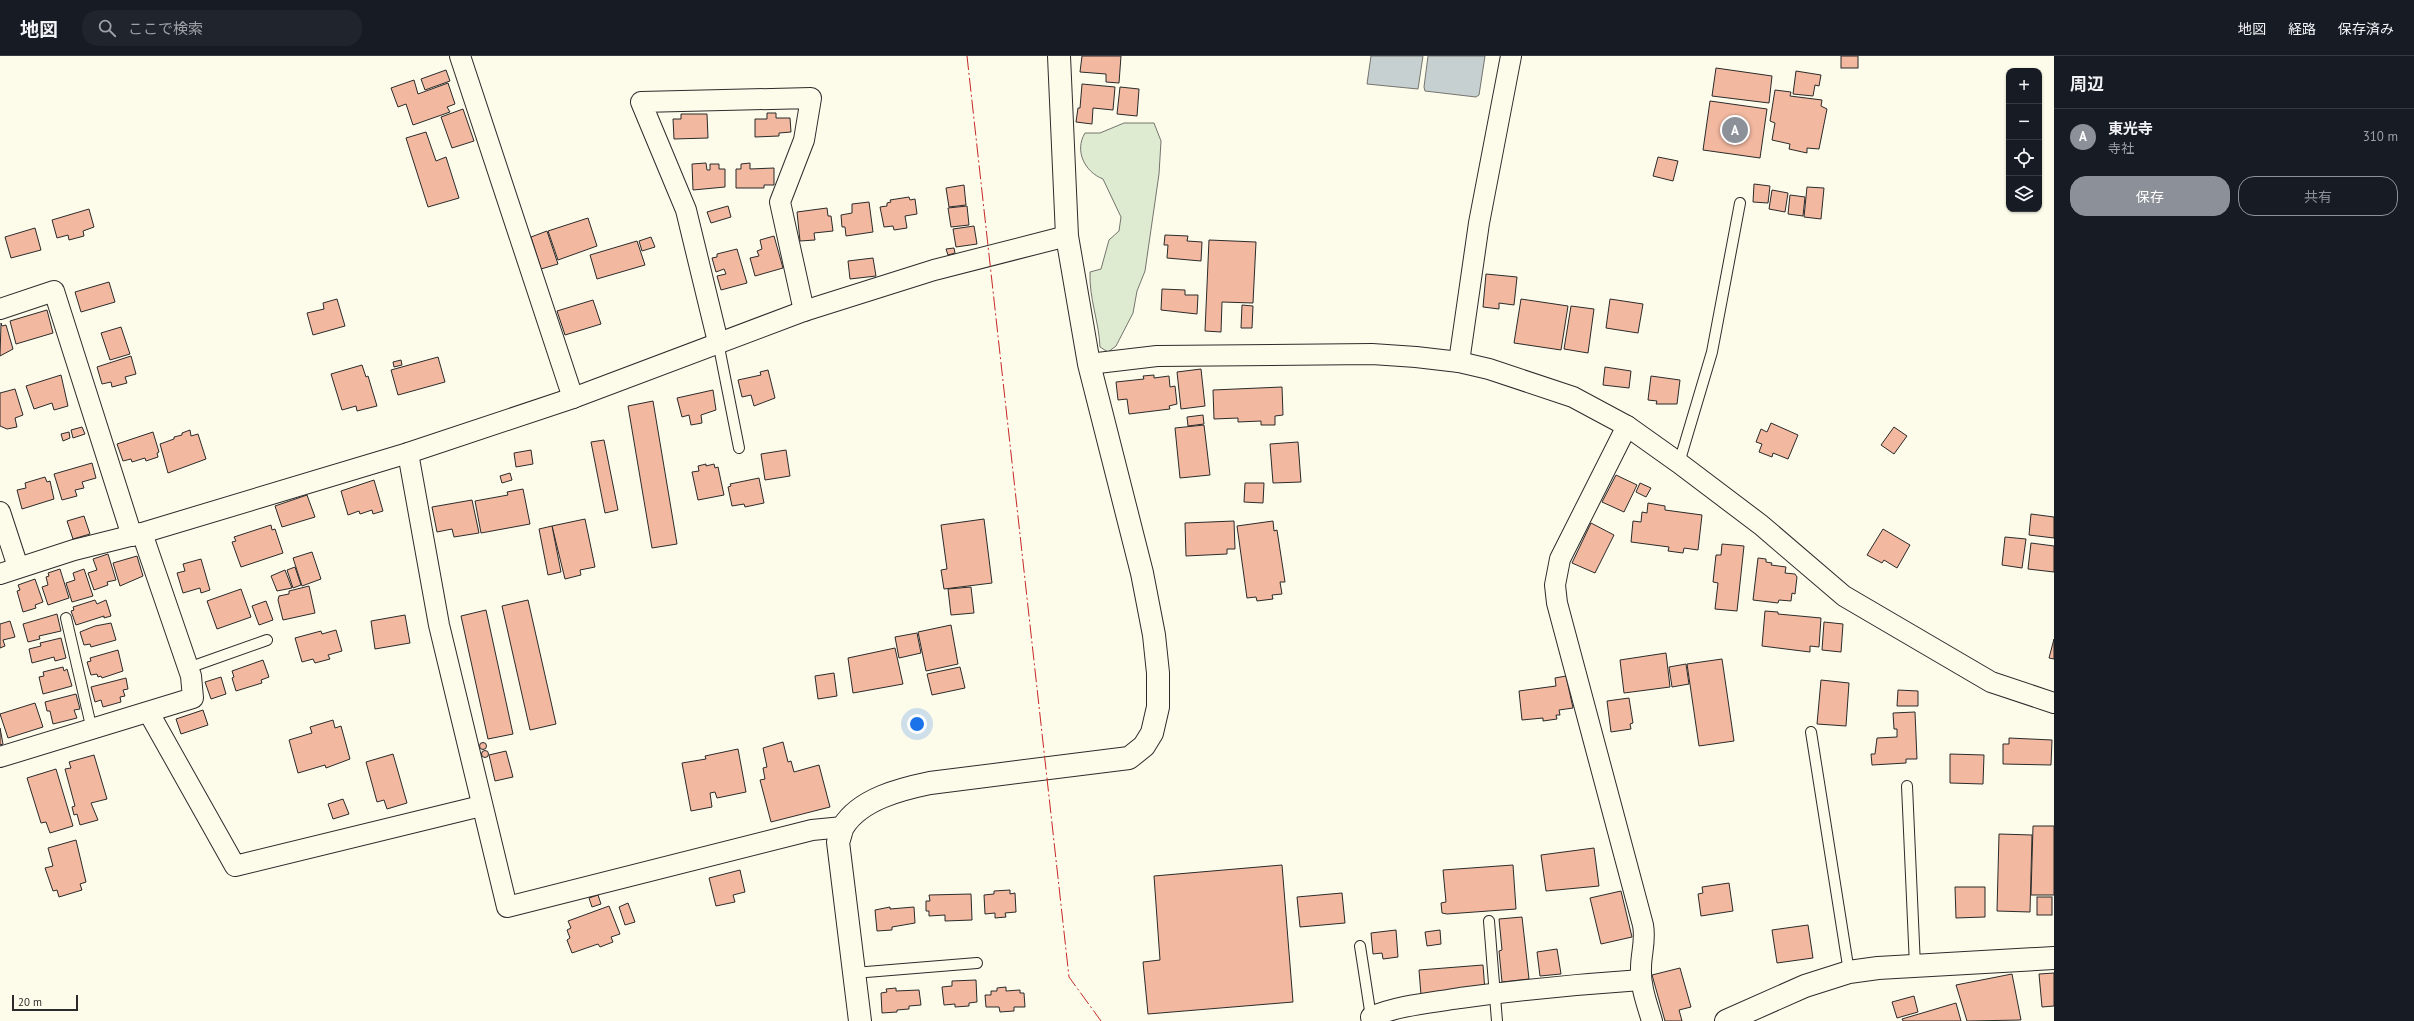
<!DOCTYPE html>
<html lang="ja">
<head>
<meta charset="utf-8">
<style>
  :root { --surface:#171b24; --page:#20242c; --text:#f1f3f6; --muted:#9ea1a6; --line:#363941; --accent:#8c9099 }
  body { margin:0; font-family:"PT Sans","Noto Sans JP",sans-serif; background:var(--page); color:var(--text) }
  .controls { position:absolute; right:12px; top:12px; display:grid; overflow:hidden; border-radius:8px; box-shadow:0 1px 3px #0004 }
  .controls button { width:36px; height:36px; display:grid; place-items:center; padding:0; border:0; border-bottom:1px solid var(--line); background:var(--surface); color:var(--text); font:20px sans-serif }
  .scale { position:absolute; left:12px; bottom:10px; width:66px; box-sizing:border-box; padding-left:4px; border:2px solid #2b2b2b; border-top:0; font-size:11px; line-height:14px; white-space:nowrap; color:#2b2b2b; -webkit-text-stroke:3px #fdfbea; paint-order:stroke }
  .you { position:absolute; left:917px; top:668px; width:14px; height:14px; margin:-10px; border:3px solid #fff; border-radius:50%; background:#1a73e8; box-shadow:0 0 0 6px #1a73e833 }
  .badge { display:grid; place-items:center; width:26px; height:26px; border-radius:50%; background:var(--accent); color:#fff; font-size:13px; font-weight:700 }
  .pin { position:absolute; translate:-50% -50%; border:2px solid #fff; box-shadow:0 1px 4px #0006 }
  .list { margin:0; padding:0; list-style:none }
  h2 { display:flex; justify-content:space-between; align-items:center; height:52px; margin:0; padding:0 16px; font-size:17px }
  h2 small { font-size:13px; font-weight:400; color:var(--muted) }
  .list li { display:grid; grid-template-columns:26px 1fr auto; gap:12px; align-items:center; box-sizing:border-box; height:56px; padding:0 16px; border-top:1px solid var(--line) }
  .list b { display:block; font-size:15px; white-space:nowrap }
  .list p { margin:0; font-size:13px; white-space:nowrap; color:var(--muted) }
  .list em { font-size:13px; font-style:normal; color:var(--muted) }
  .actions { display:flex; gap:8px; padding:12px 16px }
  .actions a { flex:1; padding:9px 0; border:1px solid var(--accent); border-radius:16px; text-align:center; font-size:14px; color:var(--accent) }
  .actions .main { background:var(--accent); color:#fff }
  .icon { flex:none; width:22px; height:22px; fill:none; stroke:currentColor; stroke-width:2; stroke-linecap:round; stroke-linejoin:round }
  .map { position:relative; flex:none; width:2054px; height:965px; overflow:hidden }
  header { display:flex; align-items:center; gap:24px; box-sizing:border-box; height:56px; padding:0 20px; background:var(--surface); border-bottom:1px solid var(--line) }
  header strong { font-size:19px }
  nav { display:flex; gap:22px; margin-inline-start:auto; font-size:14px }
  .search { width:280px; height:36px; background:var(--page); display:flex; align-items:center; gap:10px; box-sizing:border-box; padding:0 14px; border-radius:16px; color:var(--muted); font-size:15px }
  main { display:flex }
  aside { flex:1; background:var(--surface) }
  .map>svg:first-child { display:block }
</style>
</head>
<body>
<header>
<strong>地図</strong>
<div class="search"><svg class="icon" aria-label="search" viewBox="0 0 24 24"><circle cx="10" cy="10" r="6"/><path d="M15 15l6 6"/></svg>ここで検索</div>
<nav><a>地図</a><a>経路</a><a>保存済み</a></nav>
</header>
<main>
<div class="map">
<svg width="2054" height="965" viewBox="0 0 2054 965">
  <rect width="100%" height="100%" fill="#fdfbea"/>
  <path fill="#deebd1" stroke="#74746e" d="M1124,67H1154L1161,85L1159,118L1145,215L1137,235L1133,257L1116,290L1108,296L1100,291C1099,265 1089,243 1090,216L1101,213L1109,184L1119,175L1121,161L1103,123C1085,116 1074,95 1085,77H1100Z"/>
  <g fill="#c7d0d0" stroke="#74746e">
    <path d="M1371,0H1423L1418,33L1367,28Z"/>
    <path d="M1428,0H1485L1479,39L1476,41L1425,35L1424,31Z"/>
  </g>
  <g fill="#f2b8a0" stroke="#2b2b2b">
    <path d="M1082,0H1121L1119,27L1106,26V18L1080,16Z"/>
    <rect x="1841" y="0" width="17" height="12"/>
    <path d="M1716,12L1772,20L1769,47L1712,40Z"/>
    <path d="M446,14L450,25L425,34L421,23Z"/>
    <path d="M1796,15L1821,19L1819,30L1815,29L1813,40L1793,38Z"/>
    <path d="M414,24L418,38L448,27L455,48L447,51L450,56L413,69L406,48L398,51L391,32Z"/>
    <path d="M1082,28L1115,31L1113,54L1093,52L1092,68L1076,66L1078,52H1080Z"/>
    <path d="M1120,31L1139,33L1137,60L1117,58Z"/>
    <path d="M1775,34L1791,36L1790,40L1822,44L1821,50L1827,53L1819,93L1807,92V97L1789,93L1790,88L1772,84L1775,67L1770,65Z"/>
    <path d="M1710,45L1767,53L1760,102L1703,94Z"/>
    <path d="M463,53L474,85L452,92L441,61Z"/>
    <path d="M767,57H776V62H790L791,76L779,77V80L755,81V63H767Z"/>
    <path d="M681,58H707L708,82L674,83L673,63H681Z"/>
    <path d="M426,76L436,105L446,101L459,142L428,151L406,82Z"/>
    <path d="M1658,101L1678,105L1673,125L1653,120Z"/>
    <path d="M706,107L707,114H710V108H719V113H725V131L693,134L692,108Z"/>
    <path d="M750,107V113L774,112V129H764V132H736V113H741V108Z"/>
    <path d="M1754,128L1770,130L1768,147L1753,146Z"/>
    <path d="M964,129L966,149L949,151L946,132Z"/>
    <path d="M1807,131L1824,132L1821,163L1804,161Z"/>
    <path d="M1772,134L1788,137L1785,156L1769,153Z"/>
    <path d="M1790,139L1805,141L1803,160L1788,158Z"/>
    <path d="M909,141L910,144L915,143L917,158L905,160L907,172L894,174L893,170L884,171L880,151L887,150V147L891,146L890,144Z"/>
    <path d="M869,146L873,176L846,180L845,171H842L841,159L852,157V148Z"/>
    <path d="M728,150L731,161L711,167L707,156Z"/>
    <path d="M967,150L969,169L951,171L948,152Z"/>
    <path d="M827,152L828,160H831L833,175L814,177L815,184L800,185L797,156Z"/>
    <path d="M89,153L94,171L83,175L84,180L69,184L68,179L57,182L52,164Z"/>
    <path d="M588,162L597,190L558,204L548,175Z"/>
    <path d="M974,170L977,188L956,191L953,173Z"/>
    <path d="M35,172L41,194L11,202L5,181Z"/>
    <path d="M547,175L558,208L541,213L531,181Z"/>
    <path d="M1165,179L1188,180L1187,185L1202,186L1201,205L1167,202L1168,189H1164Z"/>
    <path d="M774,180L783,212L755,220L750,202L759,200L757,195L762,193L760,184Z"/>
    <path d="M651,181L655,191L642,195L639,185Z"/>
    <path d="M1209,184L1256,186L1253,247L1222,246L1221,276L1205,275Z"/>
    <path d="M637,185L645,209L597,223L590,199Z"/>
    <path d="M954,192L955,197L948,199L946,193Z"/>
    <path d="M737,193L747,227L721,234L717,220L726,218L724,213L716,216L712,202L717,201V198Z"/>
    <path d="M873,202L876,220L850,223L848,205Z"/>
    <path d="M1486,218L1517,221L1514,249L1499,247V253L1483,251Z"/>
    <path d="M109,226L115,246L81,256L75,236Z"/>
    <path d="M1162,233L1185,234V239H1198L1197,258L1161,254Z"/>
    <path d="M337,243L345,270L313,279L307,257L324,253L323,247Z"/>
    <path d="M1521,243L1568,250L1561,294L1514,287Z"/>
    <path d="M1610,243L1643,248L1638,277L1606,272Z"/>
    <path d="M593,244L601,268L565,279L557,255Z"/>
    <path d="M1242,249L1253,250L1252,272H1241Z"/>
    <path d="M1571,250L1594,253L1588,297L1564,293Z"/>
    <path d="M47,254L53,277L16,288L10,265Z"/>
    <path d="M1,267L2,270L6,269L13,293L0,300Z"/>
    <path d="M121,271L130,298L110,304L101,277Z"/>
    <path d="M131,300L136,318L125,321L127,327L112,331L111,326L102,328L97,311Z"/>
    <path d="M438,301L445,326L398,339L391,314Z"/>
    <path d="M401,304L402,309L394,311L393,306Z"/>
    <path d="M362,309L366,321L368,320L377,350L357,355L356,350L342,354L331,318Z"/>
    <path d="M1605,311L1631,315L1629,332L1603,329Z"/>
    <path d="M1201,313L1205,350L1181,353L1177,316Z"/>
    <path d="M768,314L775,342L754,350L751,339L742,341L738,324L761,319L760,316Z"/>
    <path d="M61,319L68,350L54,354L52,347L34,353L26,330Z"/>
    <path d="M1154,319V322L1169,320L1170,331L1175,330L1177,348L1169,350L1170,353L1129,358L1127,343L1118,344L1116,326L1144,323L1143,320Z"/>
    <path d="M1651,320L1680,324L1677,348H1656L1657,345L1648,344Z"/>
    <path d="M1282,331L1283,359L1275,360V369H1261V365L1238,366V362L1214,363L1213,334Z"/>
    <path d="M15,333L23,359L15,362L17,371L7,373L0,370V337Z"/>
    <path d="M713,334L716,354L701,359L702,367L691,369L689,359L682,361L677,342Z"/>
    <path d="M653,345L677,488L652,492L628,350Z"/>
    <path d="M1203,359L1204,368L1188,370L1187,361Z"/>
    <path d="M1771,367L1798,379L1788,403L1773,397L1772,401L1759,396L1762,388L1756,386L1761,373L1767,376Z"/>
    <path d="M1204,369L1210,419L1180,422L1175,372Z"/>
    <path d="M82,371L85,378L73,382L71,374Z"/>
    <path d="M1894,371L1907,380L1894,398L1881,389Z"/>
    <path d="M190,374L191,380L198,378L206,403L168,417L160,388L174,383V381L182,379V377Z"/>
    <path d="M69,376L70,382L63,385L61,378Z"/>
    <path d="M153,376L159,396L157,397L158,401L146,405L145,402L132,406L131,403L123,405L117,388Z"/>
    <path d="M604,384L618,454L605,457L591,386Z"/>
    <path d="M1298,386L1301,426L1273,427L1270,388Z"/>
    <path d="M531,394L533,408L516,411L514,397Z"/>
    <path d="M786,394L790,420L765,424L761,398Z"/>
    <path d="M92,407L96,422L82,426L84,432L75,434L77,440L62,444L54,418Z"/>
    <path d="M706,408V410L714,408L715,412L718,411L724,439L698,444L692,416L699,415L698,410Z"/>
    <path d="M510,417L512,424L502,427L500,420Z"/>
    <path d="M1616,419L1637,429L1624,456L1602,446Z"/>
    <path d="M45,421L47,426L50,425L54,443L22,453L17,434L26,432L25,427Z"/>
    <path d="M759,422L764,447L745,451L744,448L732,450L728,431L731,430L730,428Z"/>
    <path d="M374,424L383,455L373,458L372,454L360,458L359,455L348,459L341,435Z"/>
    <path d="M1245,427H1264L1263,447L1244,446Z"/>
    <path d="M1640,427L1651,432L1646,441L1636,436Z"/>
    <path d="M523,433L530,468L481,477L475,445L508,439L507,436Z"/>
    <path d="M307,439L315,461L282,471L275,450Z"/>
    <path d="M472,444L479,477L454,481L452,473L437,476L432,451Z"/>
    <path d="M1648,447L1665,450V454L1702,459L1698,494L1684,492L1683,497L1668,495L1669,491L1631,486L1633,465L1641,466L1642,456L1647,457Z"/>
    <path d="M2031,458L2054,461V482L2029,479Z"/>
    <path d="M84,460L90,478L73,483L67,465Z"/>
    <path d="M585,463L595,511L580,514L581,519L565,523L552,470Z"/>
    <path d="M984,463L992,527L944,533L941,514L947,513L941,469Z"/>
    <path d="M1234,465L1235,493H1227V498L1186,500L1185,467Z"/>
    <path d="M1273,465L1274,475L1277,474L1285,526H1280L1282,538L1272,539L1273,543L1257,545L1256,541L1247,542L1237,470Z"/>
    <path d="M1591,467L1614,479L1595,517L1572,507Z"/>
    <path d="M271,469L272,474L275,473L283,497L241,511L232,486L236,485L234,481Z"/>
    <path d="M552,470L561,516L548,519L539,473Z"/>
    <path d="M1883,473L1910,489L1897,512L1884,504L1882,507L1867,499Z"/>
    <path d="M2005,481L2026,483L2022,512L2002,509Z"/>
    <path d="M2031,487L2054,490V516L2028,513Z"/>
    <path d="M1722,488L1744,490L1737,555L1715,553L1718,527L1713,526L1716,499H1721Z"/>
    <path d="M312,496L321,523L302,530L293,502Z"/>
    <path d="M108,498L116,524L107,526L108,529L94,534L88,517L97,514L93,503Z"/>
    <path d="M137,500L143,520L120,530L113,507Z"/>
    <path d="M1758,502L1766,503V506L1772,507L1771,509L1786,511L1785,517L1795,518L1797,521L1795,538L1792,537L1791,545L1779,544L1778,547L1753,544Z"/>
    <path d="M201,503L210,534L201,537L200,532L183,537L177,517L185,515L183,508Z"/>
    <path d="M295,511L301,529L293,532L287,514Z"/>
    <path d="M60,513L69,542L48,549L42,531L48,529L46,521L49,520L48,517Z"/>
    <path d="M84,513L93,540L72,546L66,527L75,524L73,517Z"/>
    <path d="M285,514L292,532L277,535L271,520Z"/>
    <path d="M35,523L43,546L35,549L36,552L23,556L17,535L20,534L18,529Z"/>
    <path d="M309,530L315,557L283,564L278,544L279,540L289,538V535Z"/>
    <path d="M971,531L974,557L951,559L948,533Z"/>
    <path d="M241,533L251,561L217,573L207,545Z"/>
    <path d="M95,544L97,548L106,544L111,560L104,562V560L76,569L71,555L74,554L73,551Z"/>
    <path d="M528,544L556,668L530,674L502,550Z"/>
    <path d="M266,545L273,564L259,569L252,550Z"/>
    <path d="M486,554L513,678L488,683L461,560Z"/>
    <path d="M1765,555L1778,556V558L1821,562L1819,591L1810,590V596L1762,590Z"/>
    <path d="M57,558L61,575L39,580L40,583L28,586L23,568Z"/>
    <path d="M405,559L410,587L375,593L371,565Z"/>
    <path d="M10,565L15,581L3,584L5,590L0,592V568Z"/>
    <path d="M1824,566L1843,568L1841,596L1822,594Z"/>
    <path d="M111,567L116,584L91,591L90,588L84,589L80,576L95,570Z"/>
    <path d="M951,569L958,608L926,615L918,576Z"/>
    <path d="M336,574L342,595L328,599L330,603L315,607L313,603L302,606L295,582L321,575L322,578Z"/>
    <path d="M917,577L921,597L899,602L895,581Z"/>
    <path d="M61,582L66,602L55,605L54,601L32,607L29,593L41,590L40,587Z"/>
    <path d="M2054,583V603L2049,602Z"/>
    <path d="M895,592L903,628L853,637L848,602Z"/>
    <path d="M118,594L123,615L102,622L101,620L98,621L97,618L91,619L87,606L91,605L90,602Z"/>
    <path d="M1666,597L1670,631L1624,637L1620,604Z"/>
    <path d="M1722,603L1734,685L1699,690L1687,608Z"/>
    <path d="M263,604L269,621L261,624L262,627L236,635L232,622L234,621L232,615Z"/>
    <path d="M1686,608L1689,628L1672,631L1669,611Z"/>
    <path d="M63,611L64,615L67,613L72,630L43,638L39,621L44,620L43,616Z"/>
    <path d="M960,611L965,632L932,639L927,618Z"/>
    <path d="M834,617L837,640L818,643L815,620Z"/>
    <path d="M1566,620L1573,652L1559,654L1560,659H1556L1557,663L1543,665V662L1522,664L1519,635L1556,630L1555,622Z"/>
    <path d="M221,621L226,638L211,643L205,626Z"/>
    <path d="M126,622L128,633L123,634L125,640L120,641L121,646L103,651L101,644L95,646L91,631Z"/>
    <path d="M1821,624L1849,627L1846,670L1817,668Z"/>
    <path d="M1898,634L1918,635V650H1897Z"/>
    <path d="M76,638L80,653L74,654L77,662L53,668L50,655H47L45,646Z"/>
    <path d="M1629,642L1633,667L1630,668L1631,673L1611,676L1607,645Z"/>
    <path d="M35,647L43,671L8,682L0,658Z"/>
    <path d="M203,654L208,669L181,678L176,663Z"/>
    <path d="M1915,656L1917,703H1906V707L1872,709L1871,698H1875L1877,682L1897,681V673H1894L1893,657Z"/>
    <path d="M333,664L335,672L341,670L350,703L326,712L325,709L298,717L289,684L312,677L310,671Z"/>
    <path d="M0,672L3,688L0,689Z"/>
    <path d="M2009,682L2052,684L2051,709L2003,708V688H2009Z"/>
    <path d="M783,686L788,706L791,705L794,716L819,709L830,751L771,766L760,724L765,723L763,712L767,711L763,692Z"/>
    <circle cx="483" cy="690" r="3.5"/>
    <path d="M738,693L746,736L717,742L715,736L710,737L712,751L691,755L682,707L706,703L705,700Z"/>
    <circle cx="485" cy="698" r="3.5"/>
    <path d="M506,695L513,721L495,725L489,699Z"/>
    <path d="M393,698L407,747L387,753L384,744L377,746L366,706Z"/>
    <path d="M1950,698L1984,699L1983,728L1950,727Z"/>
    <path d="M94,699L107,743L91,747L98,764L80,769L77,758L74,759L72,751L75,750L65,713L71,712L69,706Z"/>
    <path d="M56,713L73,770L50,777L46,766L41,767L27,722Z"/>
    <path d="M343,743L349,758L333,763L328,748Z"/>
    <path d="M2033,770H2054V839H2031Z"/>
    <path d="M1999,778L2032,779L2030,856L1997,855Z"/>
    <path d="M76,784L86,826L80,828L82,834L59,841L57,834L53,835L45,812L53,810L48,792Z"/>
    <path d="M1594,792L1599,830L1546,835L1541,799Z"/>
    <path d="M1282,809L1293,946L1148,958L1143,906L1160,904L1154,820Z"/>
    <path d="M1513,809L1516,853L1447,858L1442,857L1441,847L1446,846L1443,814Z"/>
    <path d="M740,814L745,836L733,839L735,846L716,850L709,822Z"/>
    <path d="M1729,827L1733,855L1701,860L1698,838L1703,837L1702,831Z"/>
    <path d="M1955,831H1985V861L1956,862Z"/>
    <path d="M1010,834V838L1015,837L1016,856L1005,857L1006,861L995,862V857L985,858L984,839L994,838V835Z"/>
    <path d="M1621,835L1632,881L1601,888L1590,842Z"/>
    <path d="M1342,837L1345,867L1300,871L1297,841Z"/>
    <path d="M971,838L972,864L945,865V859L929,860V855H926V845H930L929,839Z"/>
    <path d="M598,839L601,848L592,851L589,842Z"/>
    <rect x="2037" y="841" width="15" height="18"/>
    <path d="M628,847L635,866L625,869L619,851Z"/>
    <path d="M609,850L620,878L611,881L613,886L600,891L598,888L572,897L567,884L570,882L567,874L571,872L568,865Z"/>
    <path d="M890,851V853L914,851L915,867L892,871V874L877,875L875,854Z"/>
    <path d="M1522,861L1529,923L1502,926L1499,895L1502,894L1499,863Z"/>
    <path d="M1808,869L1813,902L1777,907L1772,874Z"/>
    <path d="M1396,874L1398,901L1383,903L1382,897L1373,898L1371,877Z"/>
    <path d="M1440,874L1441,888L1427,890L1425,876Z"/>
    <path d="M1557,893L1561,918L1540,920L1537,896Z"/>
    <path d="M1483,909L1485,935L1421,939L1419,914Z"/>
    <path d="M1680,912L1691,951L1679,954L1682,965H1665L1652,919Z"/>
    <path d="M2054,917V950L2042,951L2039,918Z"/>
    <path d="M2012,918L2021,964L1967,965L1956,929Z"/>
    <path d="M976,924L977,946L969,947V950L955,951V948L944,949L942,931L952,930V925Z"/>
    <path d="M1006,931V935L1020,934V937H1024L1025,951H1014V955L1000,956L999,951H986L985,939H991V935H997V932Z"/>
    <path d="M896,932V935L919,934L921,949L909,950V953L897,954V956L882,957L881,937L887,936L886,933Z"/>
    <path d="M1914,940L1918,956L1897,962L1892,946Z"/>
    <path d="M1956,947L1961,965H1903L1902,963Z"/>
  </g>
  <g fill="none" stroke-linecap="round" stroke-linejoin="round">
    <defs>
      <g id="service">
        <path d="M718,286L739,392"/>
        <path d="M1679,407L1712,296L1740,147"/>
        <path d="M66,562L92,674"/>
        <path d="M188,612L267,584"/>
        <path d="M1811,676L1849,916"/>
        <path d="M1907,730L1915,910"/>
        <path d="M1489,865L1497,965"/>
        <path d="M1360,890L1371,961"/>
        <path d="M854,917L977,907"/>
      </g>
      <g id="minor">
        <path d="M460,0L573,342"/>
        <path d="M0,253L54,235L132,480"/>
        <path d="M718,286L686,154L641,46L811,42L804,84L780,146L804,255"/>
        <path d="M1459,306L1479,167L1511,0"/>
        <path d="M1089,308L1157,300L1372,298L1416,301L1459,306L1489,313L1573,341L1627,370L1679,407L1761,469L1844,540L1991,626L2054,647"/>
        <path d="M1627,370L1560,503L1555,529L1557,547L1643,869C1646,885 1641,897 1641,912C1640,930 1647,948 1652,965"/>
        <path d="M408,397L439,569L507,851L812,774L843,771"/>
        <path d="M0,456L18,511"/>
        <path d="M0,518L74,494L142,477L408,397L573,342L804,255L934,214L1067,180"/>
        <path d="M149,657L235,810L481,750"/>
        <path d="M0,701L193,642L191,620L142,477"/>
        <path d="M1372,965L1371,961C1400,949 1430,947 1460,942C1520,934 1581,928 1641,924"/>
      </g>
      <g id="tertiary">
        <path d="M860,965L838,786C840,782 841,775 843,771C860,743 901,733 930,727L1129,702L1144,690L1152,677L1158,651V617L1154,579L1142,517L1089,308L1067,180L1059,0"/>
        <path d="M1726,965L1805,930L1849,916L1878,912L2054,902"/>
      </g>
    </defs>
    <use href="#service" stroke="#2b2b2b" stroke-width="12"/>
    <use href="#minor" stroke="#2b2b2b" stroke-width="22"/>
    <use href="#tertiary" stroke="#2b2b2b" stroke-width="24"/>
    <use href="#service" stroke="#fdfbea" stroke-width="10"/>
    <use href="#minor" stroke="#fdfbea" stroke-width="20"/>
    <use href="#tertiary" stroke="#fdfbea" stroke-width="22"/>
    <path stroke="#c62828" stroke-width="1" stroke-dasharray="14 3 2 3" stroke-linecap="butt" d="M967,0L1069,921L1101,965"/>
  </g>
</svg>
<div class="controls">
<button>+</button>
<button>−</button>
<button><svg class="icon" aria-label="locate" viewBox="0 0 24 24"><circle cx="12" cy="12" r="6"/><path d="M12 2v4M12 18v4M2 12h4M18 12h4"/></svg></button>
<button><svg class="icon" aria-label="layers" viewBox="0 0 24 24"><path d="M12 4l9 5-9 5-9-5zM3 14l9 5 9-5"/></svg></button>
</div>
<div class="scale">20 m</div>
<div class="you"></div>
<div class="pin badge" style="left:1735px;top:74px">A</div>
</div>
<aside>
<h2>周辺<small></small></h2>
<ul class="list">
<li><span class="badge">A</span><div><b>東光寺</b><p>寺社</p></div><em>310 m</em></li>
</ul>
<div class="actions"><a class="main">保存</a><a>共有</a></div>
</aside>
</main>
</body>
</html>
